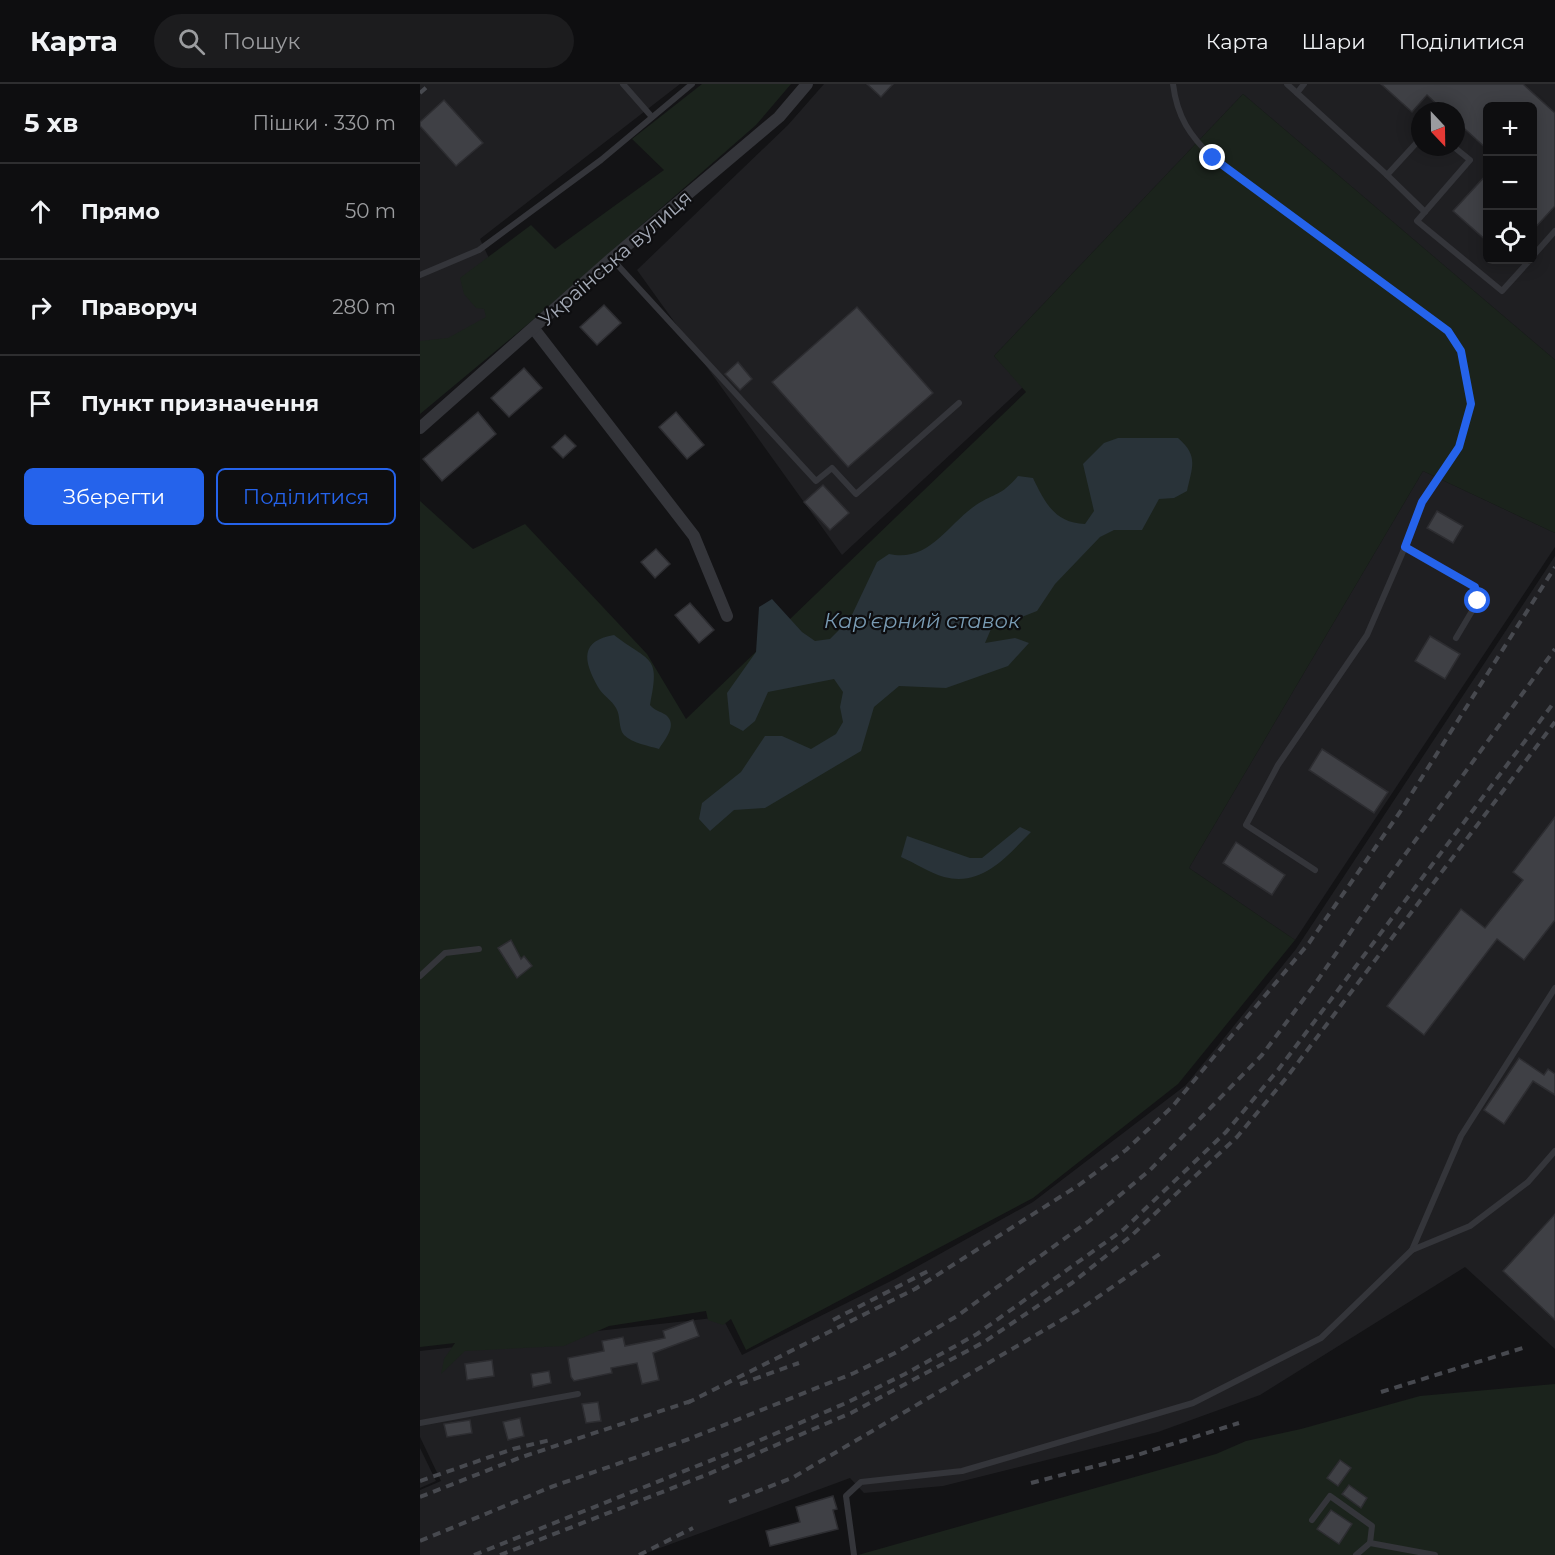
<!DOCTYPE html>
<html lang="uk">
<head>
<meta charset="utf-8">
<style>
  :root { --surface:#0e0e10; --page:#1c1c1e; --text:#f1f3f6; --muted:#9b9c9f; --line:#2e2e30; --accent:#2563eb }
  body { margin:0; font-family:Montserrat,sans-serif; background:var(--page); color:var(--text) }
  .controls { position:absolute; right:18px; top:18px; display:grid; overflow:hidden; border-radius:9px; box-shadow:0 3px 15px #0003 }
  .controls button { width:54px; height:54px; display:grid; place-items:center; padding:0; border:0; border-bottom:2px solid var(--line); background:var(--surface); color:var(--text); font:30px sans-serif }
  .compass { position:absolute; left:991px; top:18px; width:54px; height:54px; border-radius:50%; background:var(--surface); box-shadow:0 3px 15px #0003; rotate:158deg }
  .stop { position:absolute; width:18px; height:18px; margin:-14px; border:4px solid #2563eb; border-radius:50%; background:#fff }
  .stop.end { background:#2563eb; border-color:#fff; box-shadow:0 2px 6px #0008 }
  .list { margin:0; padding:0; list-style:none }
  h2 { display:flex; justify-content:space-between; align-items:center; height:78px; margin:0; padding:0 24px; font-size:26px }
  h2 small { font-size:20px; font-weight:400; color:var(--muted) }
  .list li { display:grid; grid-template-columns:39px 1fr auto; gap:18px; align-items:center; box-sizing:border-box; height:96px; padding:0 24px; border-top:2px solid var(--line) }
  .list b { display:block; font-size:22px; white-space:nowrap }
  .list em { font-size:20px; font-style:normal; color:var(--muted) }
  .actions { display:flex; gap:12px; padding:18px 24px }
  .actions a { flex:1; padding:14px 0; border:2px solid var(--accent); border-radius:9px; text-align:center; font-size:21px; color:var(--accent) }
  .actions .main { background:var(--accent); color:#fff }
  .icon { flex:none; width:33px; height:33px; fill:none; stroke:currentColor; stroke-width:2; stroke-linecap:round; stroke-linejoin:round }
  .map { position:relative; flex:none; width:1135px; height:1471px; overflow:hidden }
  header { display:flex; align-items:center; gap:36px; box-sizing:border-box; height:84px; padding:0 30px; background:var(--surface); border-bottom:2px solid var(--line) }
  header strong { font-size:28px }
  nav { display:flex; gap:33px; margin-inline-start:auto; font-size:21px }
  .search { width:420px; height:54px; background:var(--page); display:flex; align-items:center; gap:15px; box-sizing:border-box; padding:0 21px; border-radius:33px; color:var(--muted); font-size:22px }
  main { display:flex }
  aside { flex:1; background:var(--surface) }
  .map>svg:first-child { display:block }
</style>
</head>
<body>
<header>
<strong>Карта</strong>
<div class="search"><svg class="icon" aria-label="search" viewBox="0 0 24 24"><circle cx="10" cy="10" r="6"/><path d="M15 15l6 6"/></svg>Пошук</div>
<nav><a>Карта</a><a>Шари</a><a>Поділитися</a></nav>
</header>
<main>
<aside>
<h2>5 хв<small>Пішки · 330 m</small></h2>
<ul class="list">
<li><svg class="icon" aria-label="ahead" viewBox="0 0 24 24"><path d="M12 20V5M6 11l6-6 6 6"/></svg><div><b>Прямо</b></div><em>50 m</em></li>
<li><svg class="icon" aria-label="right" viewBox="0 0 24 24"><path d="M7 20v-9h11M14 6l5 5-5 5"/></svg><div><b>Праворуч</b></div><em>280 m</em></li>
<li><svg class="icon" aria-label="arrive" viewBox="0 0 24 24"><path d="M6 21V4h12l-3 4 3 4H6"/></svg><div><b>Пункт призначення</b></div></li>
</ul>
<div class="actions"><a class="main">Зберегти</a><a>Поділитися</a></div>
</aside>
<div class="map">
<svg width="1135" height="1471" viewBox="0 0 1135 1471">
  <rect width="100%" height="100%" fill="#131315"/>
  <g fill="#1f1f22" fill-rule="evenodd">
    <path d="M0,0H260L60,155L98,236L0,322Z"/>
    <path d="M404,0H1135V276L823,10L574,272L603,303L422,471L217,186L368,41ZM1068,22H1112V176H1068ZM1000,27H1036V63H1000Z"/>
    <path d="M1003,387L1135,449V463L875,856L769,784Z"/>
    <path d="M1135,472V1265L1045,1183L840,1311L738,1348L523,1402L444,1409L430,1394L221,1471H0V1406L21,1397L0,1353V1267L302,1233L322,1271L475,1195L613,1118L766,1001L876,865Z"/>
    <path d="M0,1364L16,1397L0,1404Z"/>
  </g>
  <g fill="#1b231c">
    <path d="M282,0H371L336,41L114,235L0,330V257L28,254L66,233L64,225L56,224L44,210L40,194L111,141L135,165L244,86L212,55Z"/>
    <path d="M823,10L1135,276V449L1003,387L769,784L875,856L758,1000L613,1114L326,1266L311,1235L303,1241L288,1236L286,1227L189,1242L144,1262L45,1267L21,1290L24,1275L35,1259L0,1263V417L53,465L105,440L227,570L266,635L606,308L574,272Z"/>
    <path d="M1135,1300V1471H438L796,1370L826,1357L881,1345L1000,1312Z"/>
  </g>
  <g fill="#293339">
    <path d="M698,354H758C779,372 772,383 767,407L754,414L739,415L722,446H694L680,453L635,500L617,527L571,545L565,559L595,554L609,559L588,582L526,604L479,602L454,623L441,667L345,724L314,726L290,747L279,735L282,719L321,688L345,652H362L391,665L416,650L423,638L420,623L423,608L414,595L348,608L335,637L323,647L310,640L307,609L336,568L339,523L352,515L382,548L395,557L410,555L430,535L457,478L469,470C509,479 528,440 556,421C576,408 580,413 598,392L613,394C625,419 635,439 665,440L674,427L663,380L684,359Z"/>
    <path d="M194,551C230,579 241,570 230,621C235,627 240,627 246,631C258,641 245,655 239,665C229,662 212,659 204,651C198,644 201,632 196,624C192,616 182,611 178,603C163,576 160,557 194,551Z"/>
    <path d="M600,743L611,748C587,772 563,803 524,793C510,789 495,779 481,773L487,752L550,774H562Z"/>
  </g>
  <g fill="#3f4045" stroke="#2d2d31" stroke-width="1.5">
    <path d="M447,0H473L461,13Z"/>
    <path d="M961,0H1103L1135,29V122L1113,146V22H1068V66L1036,37V27H1024L1007,11L992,28Z"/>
    <path d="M24,16L63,59L36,82L0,42V38Z"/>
    <path d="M1068,89V158L1033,127Z"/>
    <path d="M184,221L201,239L177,261L160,243Z"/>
    <path d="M437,223L513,309L428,383L352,298Z"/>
    <path d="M318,278L332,295L320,306L305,290Z"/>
    <path d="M104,284L122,304L89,333L71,314Z"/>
    <path d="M58,328L76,350L22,397L3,375Z"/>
    <path d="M256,328L284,361L267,375L239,343Z"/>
    <path d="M145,351L156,362L143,374L132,363Z"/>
    <path d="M403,401L429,429L410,446L384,418Z"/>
    <path d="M1017,427L1043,442L1033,459L1007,444Z"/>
    <path d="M236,465L250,480L235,494L221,478Z"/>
    <path d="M270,519L294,546L279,559L255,531Z"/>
    <path d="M1010,552L1040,570L1025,595L995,577Z"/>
    <path d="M902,665L968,708L954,729L889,686Z"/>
    <path d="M1135,733V836L1104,876L1077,855L1004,951L967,922L1041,825L1065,844L1103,796L1093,788Z"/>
    <path d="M816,758L865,791L852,811L803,779Z"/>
    <path d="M91,856L101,875L104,872L112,882L97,894L78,864Z"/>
    <path d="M1099,974L1124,991L1128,985L1135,990V1011L1113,997L1084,1040L1064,1026Z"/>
    <path d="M1135,1130V1236L1083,1187Z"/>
    <path d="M273,1236L279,1252L233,1269L239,1296L222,1300L217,1279L191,1284L192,1289L154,1297L151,1293L148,1274L184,1267L182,1257L203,1253L205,1262L245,1254L243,1247Z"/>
    <path d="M72,1276L74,1292L47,1296L45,1280Z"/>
    <path d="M129,1287L131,1299L113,1303L111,1290Z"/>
    <path d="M178,1318L181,1337L166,1339L162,1320Z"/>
    <path d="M100,1334L104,1352L88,1356L83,1338Z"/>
    <path d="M50,1336L52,1349L27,1353L24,1340Z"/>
    <path d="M920,1376L931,1384L918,1402L907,1394Z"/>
    <path d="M929,1401L947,1414L941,1424L922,1410Z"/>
    <path d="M413,1412L417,1425L413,1426L418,1445L350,1462L346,1447L380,1438L376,1423Z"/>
    <path d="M911,1426L932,1440L919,1460L897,1445Z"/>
  </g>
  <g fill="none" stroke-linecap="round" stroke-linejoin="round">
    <g stroke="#34353a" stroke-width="6">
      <path d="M203,0L232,33"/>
      <path d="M753,0C757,33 770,52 793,74L1028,247L1041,267L1051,320L1039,363L1002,418L985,463L1055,503L1058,517L1036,554"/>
      <path d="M867,0L877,9L884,0"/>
      <path d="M877,9L967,91L1000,55"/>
      <path d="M1034,63L1050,76L997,137L1082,207L1110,176"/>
      <path d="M967,91L1005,128"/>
      <path d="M1112,173L1135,147"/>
      <path d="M192,175L396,397L412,384L436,410L539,319"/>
      <path d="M0,191L59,166L181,76L272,0"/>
      <path d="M895,786L826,741L858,681L947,551L985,463"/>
      <path d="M0,892L25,869L59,865"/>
      <path d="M992,1166L1041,1052L1135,904"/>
      <path d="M0,1339L158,1310"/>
      <path d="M892,1436L910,1412L952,1442L950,1459"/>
      <path d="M434,1471L426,1412L441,1398L542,1387L773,1319L901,1254L992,1166L1050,1142L1108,1098L1135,1067"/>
      <path d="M936,1471L950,1459L1015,1471"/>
    </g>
    <g stroke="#34353a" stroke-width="12">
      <path d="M114,245L274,452L307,532"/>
      <path d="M0,344L192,174L359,33L387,0"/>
    </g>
    <g stroke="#47494f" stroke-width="4" stroke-dasharray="8 6" stroke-linecap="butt">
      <path d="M0,9L10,0"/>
      <path d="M413,1236L512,1185"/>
      <path d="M320,1300L379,1279"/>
      <path d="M961,1308L1106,1263"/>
      <path d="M267,1319L495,1205L659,1101L706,1066L752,1023L889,859L980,728L1135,483"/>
      <path d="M0,1397L93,1365L130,1356"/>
      <path d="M611,1399L714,1372L819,1339"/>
      <path d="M0,1413L99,1374L274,1316"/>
      <path d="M309,1418L372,1394L662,1224L741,1169"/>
      <path d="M0,1457L131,1403L269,1355L434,1289L475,1269L537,1232L669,1137L730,1086L842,971L895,900L965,798L1135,565"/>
      <path d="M54,1471L322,1364L426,1319L485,1290L557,1250L703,1146L806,1048L858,986L1135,617"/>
      <path d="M80,1471L286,1391L431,1329L564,1258L652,1199L711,1152L817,1053L867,993L1135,638"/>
      <path d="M219,1471L273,1444"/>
    </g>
  </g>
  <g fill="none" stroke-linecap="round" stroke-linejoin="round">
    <path stroke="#2563eb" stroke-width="8" d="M793,74L1028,247L1041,267L1051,320L1039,363L1002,418L985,463L1055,503L1058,517"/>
  </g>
  <g text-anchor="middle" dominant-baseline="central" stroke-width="4.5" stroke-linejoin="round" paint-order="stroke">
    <g font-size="20" fill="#a4aab6" stroke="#0e0e10">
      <text transform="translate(195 174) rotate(-41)">Українська вулиця</text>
    </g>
    <g font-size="21" font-style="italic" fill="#799bb3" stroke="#0e0e10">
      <text x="502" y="536">Кар'єрний ставок</text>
    </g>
  </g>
</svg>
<div class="controls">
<button>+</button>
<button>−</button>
<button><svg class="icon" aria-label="locate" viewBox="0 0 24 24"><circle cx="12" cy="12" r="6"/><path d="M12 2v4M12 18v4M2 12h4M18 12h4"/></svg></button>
</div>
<svg class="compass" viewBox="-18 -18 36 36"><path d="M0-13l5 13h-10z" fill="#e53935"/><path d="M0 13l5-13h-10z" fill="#9b9c9f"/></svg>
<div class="stop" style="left:1058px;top:517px"></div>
<div class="stop end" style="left:793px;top:74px"></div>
</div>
</main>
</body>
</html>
